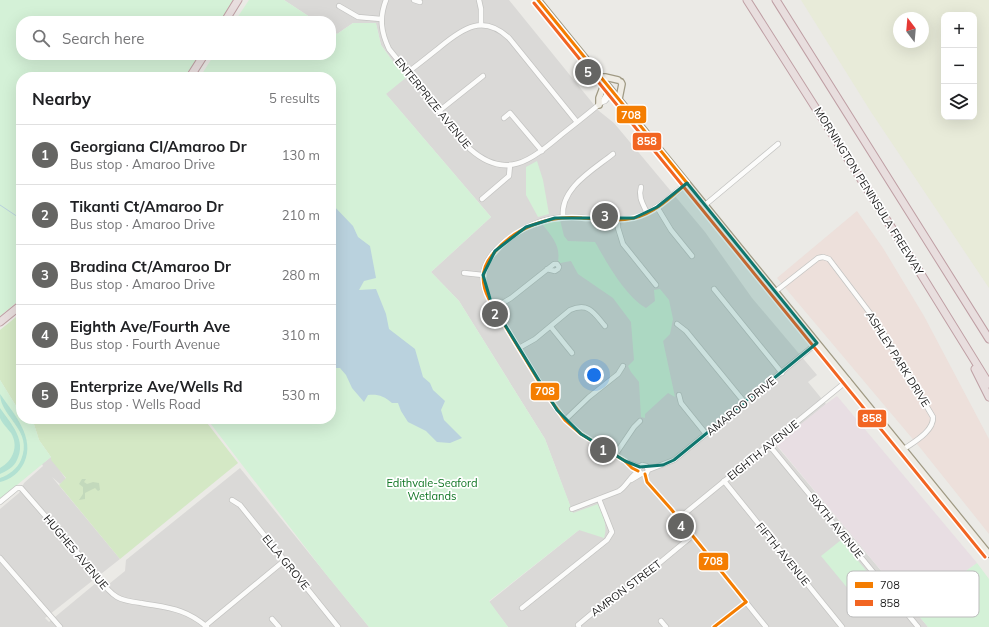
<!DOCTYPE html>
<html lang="en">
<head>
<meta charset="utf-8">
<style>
  :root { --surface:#fff; --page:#f2f2f2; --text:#202124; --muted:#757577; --line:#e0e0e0; --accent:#656563 }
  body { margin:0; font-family:Mulish,sans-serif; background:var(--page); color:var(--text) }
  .controls { position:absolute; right:12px; top:12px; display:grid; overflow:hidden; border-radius:8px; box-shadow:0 4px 16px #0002 }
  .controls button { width:36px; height:36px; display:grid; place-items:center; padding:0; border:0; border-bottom:1px solid var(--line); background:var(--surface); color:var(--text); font:20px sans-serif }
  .compass { position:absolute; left:893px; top:12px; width:36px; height:36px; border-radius:50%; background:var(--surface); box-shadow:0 4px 16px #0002; rotate:344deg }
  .you { position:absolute; left:594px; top:375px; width:14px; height:14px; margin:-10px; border:3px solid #fff; border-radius:50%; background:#1a73e8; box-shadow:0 0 0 6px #1a73e833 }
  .badge { display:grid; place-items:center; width:26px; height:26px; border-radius:50%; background:var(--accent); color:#fff; font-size:13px; font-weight:700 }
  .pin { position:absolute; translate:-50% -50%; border:2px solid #fff; box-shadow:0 1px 4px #0006 }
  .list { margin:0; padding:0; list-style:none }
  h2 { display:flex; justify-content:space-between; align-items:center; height:52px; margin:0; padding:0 16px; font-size:17px }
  h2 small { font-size:13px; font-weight:400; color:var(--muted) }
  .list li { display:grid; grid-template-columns:26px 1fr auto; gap:12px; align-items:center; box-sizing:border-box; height:60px; padding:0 16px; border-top:1px solid var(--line) }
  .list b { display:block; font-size:15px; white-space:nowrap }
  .list p { margin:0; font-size:13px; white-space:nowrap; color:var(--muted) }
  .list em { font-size:13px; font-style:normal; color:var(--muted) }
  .icon { flex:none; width:22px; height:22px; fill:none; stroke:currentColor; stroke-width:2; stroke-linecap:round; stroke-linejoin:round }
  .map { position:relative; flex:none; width:989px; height:627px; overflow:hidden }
  .search { position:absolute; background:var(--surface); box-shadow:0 4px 16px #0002; left:16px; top:16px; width:320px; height:44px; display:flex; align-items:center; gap:10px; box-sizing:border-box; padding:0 14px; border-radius:16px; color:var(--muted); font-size:15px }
  .panel { position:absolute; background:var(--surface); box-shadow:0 4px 16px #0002; left:16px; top:72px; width:320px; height:352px; border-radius:16px }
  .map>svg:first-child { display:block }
</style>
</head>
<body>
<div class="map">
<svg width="989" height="627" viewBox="0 0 989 627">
  <rect width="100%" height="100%" fill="#ebeae6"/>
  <g fill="#dad9d7">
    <path d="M284,0H509L599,111L614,123L705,232L752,298L817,375L808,382L826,404L776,445L928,627H508L489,602L579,530L545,439L459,301L431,272L491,217L385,93L408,76L394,63L381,45L376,24L353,23L337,34L331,30V21H316Z"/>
    <path d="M51,457L63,475L66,479L60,484L52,477L120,559L45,618L49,622L96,583L109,584L125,571L126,560L240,468L369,627H0V509L19,493L24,483L43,466L42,464Z"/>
  </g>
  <path fill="#ede0db" d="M857,211L883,248L924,316L989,439V534L922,450L777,278Z"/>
  <path fill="#e8dee3" d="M837,396L977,563L913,609L776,444L826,404Z"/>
  <path fill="#e8ebd9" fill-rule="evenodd" d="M801,0H989V288L871,112ZM944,15H974V117H944ZM899,18H923V42H899Z"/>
  <g fill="#d4e8c5">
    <path d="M21,313V414L0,380V330Z"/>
    <path d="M24,419H204L238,463L120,559L59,485L66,478L51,460V457L39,440L33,421L26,423Z"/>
  </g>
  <path fill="#c3d9bc" d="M82,479H86L84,482L87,484L93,482L99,483L100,490L98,491L95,488L85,493V499L79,500L83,494V487L79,484Z"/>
  <g fill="#d4f1d7">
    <path d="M0,0H234L221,21H21V55H200L186,77H21V299L0,316Z"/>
    <path d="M249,0H284L316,21H235Z"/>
    <path d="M353,23H376L381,45L394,63L408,76L386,94L491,217L431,272L459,301L545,439L573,513L598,504C603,514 608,526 604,538L579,530L489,601L508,627H369L325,573L207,419H331V77H200L214,55H331V30L337,34Z"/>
    <path d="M537,161L543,180L549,214L538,217L526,195V167Z"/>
    <path d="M560,220L564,236L568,241L595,242C607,263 625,296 646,308L655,301L654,290L660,289L669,300L673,319L670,334L663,341L675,397L668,393L645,414V418L641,417L639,382L631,372L628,366L634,360L631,322L613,298L578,274L571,261L560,263L558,261C561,246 551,235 542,224Z"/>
    <path d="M0,380L21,414V419H24L26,423L33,421L39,440L51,457L0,499Z"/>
    <path d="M841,540L869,574L849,590L821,556Z"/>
    <path d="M977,563L989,579V627H928L913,609Z"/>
  </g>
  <g fill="#b2e1d2">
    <path d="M0,394C14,414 36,438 24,463C19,473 10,480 0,482V478C9,475 17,469 21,460C34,430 0,417 0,394Z"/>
    <path d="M0,408C11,424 27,440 17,460C14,467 7,471 0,474V468C13,461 19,446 11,433C8,429 2,423 0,418C0,415 0,411 0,408Z"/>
  </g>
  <path fill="#bad2de" d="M331,203L353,226L358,237L370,246L376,278L364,281L359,290L376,289L386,314L389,329L415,349L423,377L430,383L433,390L445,401L441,410L444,420L462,438L450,443L437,442L426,431L408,422L401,411L398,403H392C384,396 378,394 368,395L364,402L352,388L346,375L340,368H331Z"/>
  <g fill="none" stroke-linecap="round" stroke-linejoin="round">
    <path stroke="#bad2de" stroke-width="1" d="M0,205L21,219"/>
    <defs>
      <g id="minor">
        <path d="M386,0C379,18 381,32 389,49L470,149C506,181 531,160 561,135C575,124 589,113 602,102L605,101L613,92"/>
        <path d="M414,0L420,2"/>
        <path d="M479,0L481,9V25"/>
        <path d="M339,6L358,17L381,19"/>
        <path d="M408,72C419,64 430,55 440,47C463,28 483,14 509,38L577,122"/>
        <path d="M602,102L610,89"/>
        <path d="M439,111L483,76"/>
        <path d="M504,118L510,113L542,151"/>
        <path d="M641,187C638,197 643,204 647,213"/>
        <path d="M482,199L509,176L510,165"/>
        <path d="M705,205L778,144"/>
        <path d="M657,207L671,230L692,256"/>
        <path d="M563,217C560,188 593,170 613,154"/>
        <path d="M618,219V228L623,244L656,285"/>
        <path d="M464,273L483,275"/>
        <path d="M714,289L782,373"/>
        <path d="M776,291L818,258L823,257L829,259L876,321L933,417C934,431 914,442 904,449"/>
        <path d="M494,308L511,298L554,264H557L559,267L558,269L555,271L547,269"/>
        <path d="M677,324L686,331L745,403"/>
        <path d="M551,327L572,353"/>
        <path d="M519,348L535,339L570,310C589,302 594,313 605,326"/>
        <path d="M679,395L681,403L706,434"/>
        <path d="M565,420L589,397L618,374L623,366"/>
        <path d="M769,445L918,627"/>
        <path d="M615,455L634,427L640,421"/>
        <path d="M626,462L640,467"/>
        <path d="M648,470L674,460L817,343"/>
        <path d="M638,471L632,468L625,461L581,434L565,420L549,398L491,302C486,294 482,285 483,276C485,247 529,222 555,218C581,214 609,224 634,218C654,213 672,196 687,183"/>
        <path d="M645,474L647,482L671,509L766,627"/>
        <path d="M631,480L641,474L647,473L648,469L646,466L642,465L639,468V471L641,474"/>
        <path d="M724,481L842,627"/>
        <path d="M232,500L240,505L338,627"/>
        <path d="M0,502L17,488H21L94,572C101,581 107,591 117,597C124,601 133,602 141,603C168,608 185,608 207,627"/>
        <path d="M572,509L619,491C627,486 630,476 639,471"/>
        <path d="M678,519L848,380"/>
        <path d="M0,558L60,627"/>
        <path d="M522,608L607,540L612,532L599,499"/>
        <path d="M272,619L279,627"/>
        <path d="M661,621L666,627"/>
        <path d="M205,626L285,560"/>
        <path d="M579,627L578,625L596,610L616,599L692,536"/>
        <path d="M714,627L746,602"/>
      </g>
      <g id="major">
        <path d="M538,0L989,554"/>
        <path d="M601,77H605L618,80"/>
        <path d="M619,99L622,84L621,82"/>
        <path d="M599,105V98L605,82"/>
      </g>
      <g id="highway">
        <path d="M747,0L916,266L989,384"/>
        <path d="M776,0L989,339"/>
        <path d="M225,21L238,0"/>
        <path d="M190,77L204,55"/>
        <path d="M0,322L21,305"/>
        <path d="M975,369L989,397"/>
      </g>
    </defs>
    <use href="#minor" stroke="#c4c4c2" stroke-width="6"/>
    <use href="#major" stroke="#a09a84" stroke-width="8"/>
    <use href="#highway" stroke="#bf9fa4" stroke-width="9"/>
    <use href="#minor" stroke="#fcfcfb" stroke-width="4.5"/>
    <use href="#major" stroke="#efece4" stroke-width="5.5"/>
    <use href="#highway" stroke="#e8dede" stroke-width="7"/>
    <defs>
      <g id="bus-1">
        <path d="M538,0L687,183"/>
        <path d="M638,471L632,468L625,461L581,434L565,420L549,398L489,299C481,284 481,268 493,254C515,227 549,215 582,218C599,219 617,222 634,218C655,213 671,197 687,183"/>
        <path d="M645,474L647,482L671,509L746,602"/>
        <path d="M714,627L746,602"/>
      </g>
      <path id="bus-2" d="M534,3L985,557"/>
    </defs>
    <use href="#bus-1" stroke="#fff" stroke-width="6"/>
    <use href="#bus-2" stroke="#fff" stroke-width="6"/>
    <use href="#bus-1" stroke="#f47d01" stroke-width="3"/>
    <use href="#bus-2" stroke="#f26522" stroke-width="3"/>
  </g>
  <path fill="#0f766e" fill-opacity="0.2" stroke="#0f766e" stroke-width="3" stroke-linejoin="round" d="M687,183L817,343L674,460L663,465L640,467L625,461L581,434L557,410L491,302L483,275L495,251L526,227L555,218H634L657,207Z"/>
  <g text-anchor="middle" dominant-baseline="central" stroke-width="3.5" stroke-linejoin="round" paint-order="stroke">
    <g font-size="11" fill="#1d1d1d" stroke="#fff">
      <text transform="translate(433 103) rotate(51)">ENTERPRIZE AVENUE</text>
      <text transform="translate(869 191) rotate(58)">MORNINGTON PENINSULA FREEWAY</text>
      <text transform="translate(898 359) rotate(58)">ASHLEY PARK DRIVE</text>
      <text transform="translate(741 406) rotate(-39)">AMAROO DRIVE</text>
      <text transform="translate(763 450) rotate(-39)">EIGHTH AVENUE</text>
      <text transform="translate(836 526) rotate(51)">SIXTH AVENUE</text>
      <text transform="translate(76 552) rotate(50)">HUGHES AVENUE</text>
      <text transform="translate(783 554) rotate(51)">FIFTH AVENUE</text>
      <text transform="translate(286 562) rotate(51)">ELLA GROVE</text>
      <text transform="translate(626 588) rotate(-37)">AMRON STREET</text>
    </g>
    <g font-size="11" fill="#107624" stroke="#fff">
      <text x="432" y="483">Edithvale-Seaford<tspan x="432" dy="13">Wetlands</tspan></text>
    </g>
  </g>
  <rect x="847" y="571" width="132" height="46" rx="6" fill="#fff" stroke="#bbb" stroke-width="1"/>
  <rect x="855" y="582" width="18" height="6" fill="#f47d01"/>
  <rect x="855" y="600" width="18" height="6" fill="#f26522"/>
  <g font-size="11" fill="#1d1d1d">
    <text x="880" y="589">708</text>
    <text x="880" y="607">858</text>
  </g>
  <g stroke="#fff" stroke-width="1.5">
    <rect x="616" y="105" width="31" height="19" rx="4" fill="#f47d01"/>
    <rect x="632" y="132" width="30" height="19" rx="4" fill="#f26522"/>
    <rect x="530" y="382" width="30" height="19" rx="4" fill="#f47d01"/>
    <rect x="857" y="409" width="30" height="19" rx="4" fill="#f26522"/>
    <rect x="698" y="552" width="31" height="19" rx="4" fill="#f47d01"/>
  </g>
  <g font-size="11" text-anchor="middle" font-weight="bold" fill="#fff">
    <text x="631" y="119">708</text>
    <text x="647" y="145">858</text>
    <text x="545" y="395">708</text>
    <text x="872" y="422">858</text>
    <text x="713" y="565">708</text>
  </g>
</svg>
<div class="controls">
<button>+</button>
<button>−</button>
<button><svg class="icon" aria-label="layers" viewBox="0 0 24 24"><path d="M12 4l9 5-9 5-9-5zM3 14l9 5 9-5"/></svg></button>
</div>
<svg class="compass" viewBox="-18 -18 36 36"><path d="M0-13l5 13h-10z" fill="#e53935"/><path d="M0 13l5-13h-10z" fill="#757577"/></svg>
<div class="you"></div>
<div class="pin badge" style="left:603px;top:450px">1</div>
<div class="pin badge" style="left:495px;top:314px">2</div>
<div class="pin badge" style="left:605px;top:216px">3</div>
<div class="pin badge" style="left:681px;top:526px">4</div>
<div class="pin badge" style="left:588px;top:72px">5</div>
<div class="search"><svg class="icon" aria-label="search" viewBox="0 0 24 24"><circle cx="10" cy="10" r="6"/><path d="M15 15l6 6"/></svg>Search here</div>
<section class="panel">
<h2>Nearby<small>5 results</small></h2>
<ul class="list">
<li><span class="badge">1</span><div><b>Georgiana Cl/Amaroo Dr</b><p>Bus stop · Amaroo Drive</p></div><em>130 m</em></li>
<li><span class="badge">2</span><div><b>Tikanti Ct/Amaroo Dr</b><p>Bus stop · Amaroo Drive</p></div><em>210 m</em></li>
<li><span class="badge">3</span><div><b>Bradina Ct/Amaroo Dr</b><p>Bus stop · Amaroo Drive</p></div><em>280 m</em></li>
<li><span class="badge">4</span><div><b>Eighth Ave/Fourth Ave</b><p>Bus stop · Fourth Avenue</p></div><em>310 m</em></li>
<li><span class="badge">5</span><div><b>Enterprize Ave/Wells Rd</b><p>Bus stop · Wells Road</p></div><em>530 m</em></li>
</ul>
</section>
</div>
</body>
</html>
